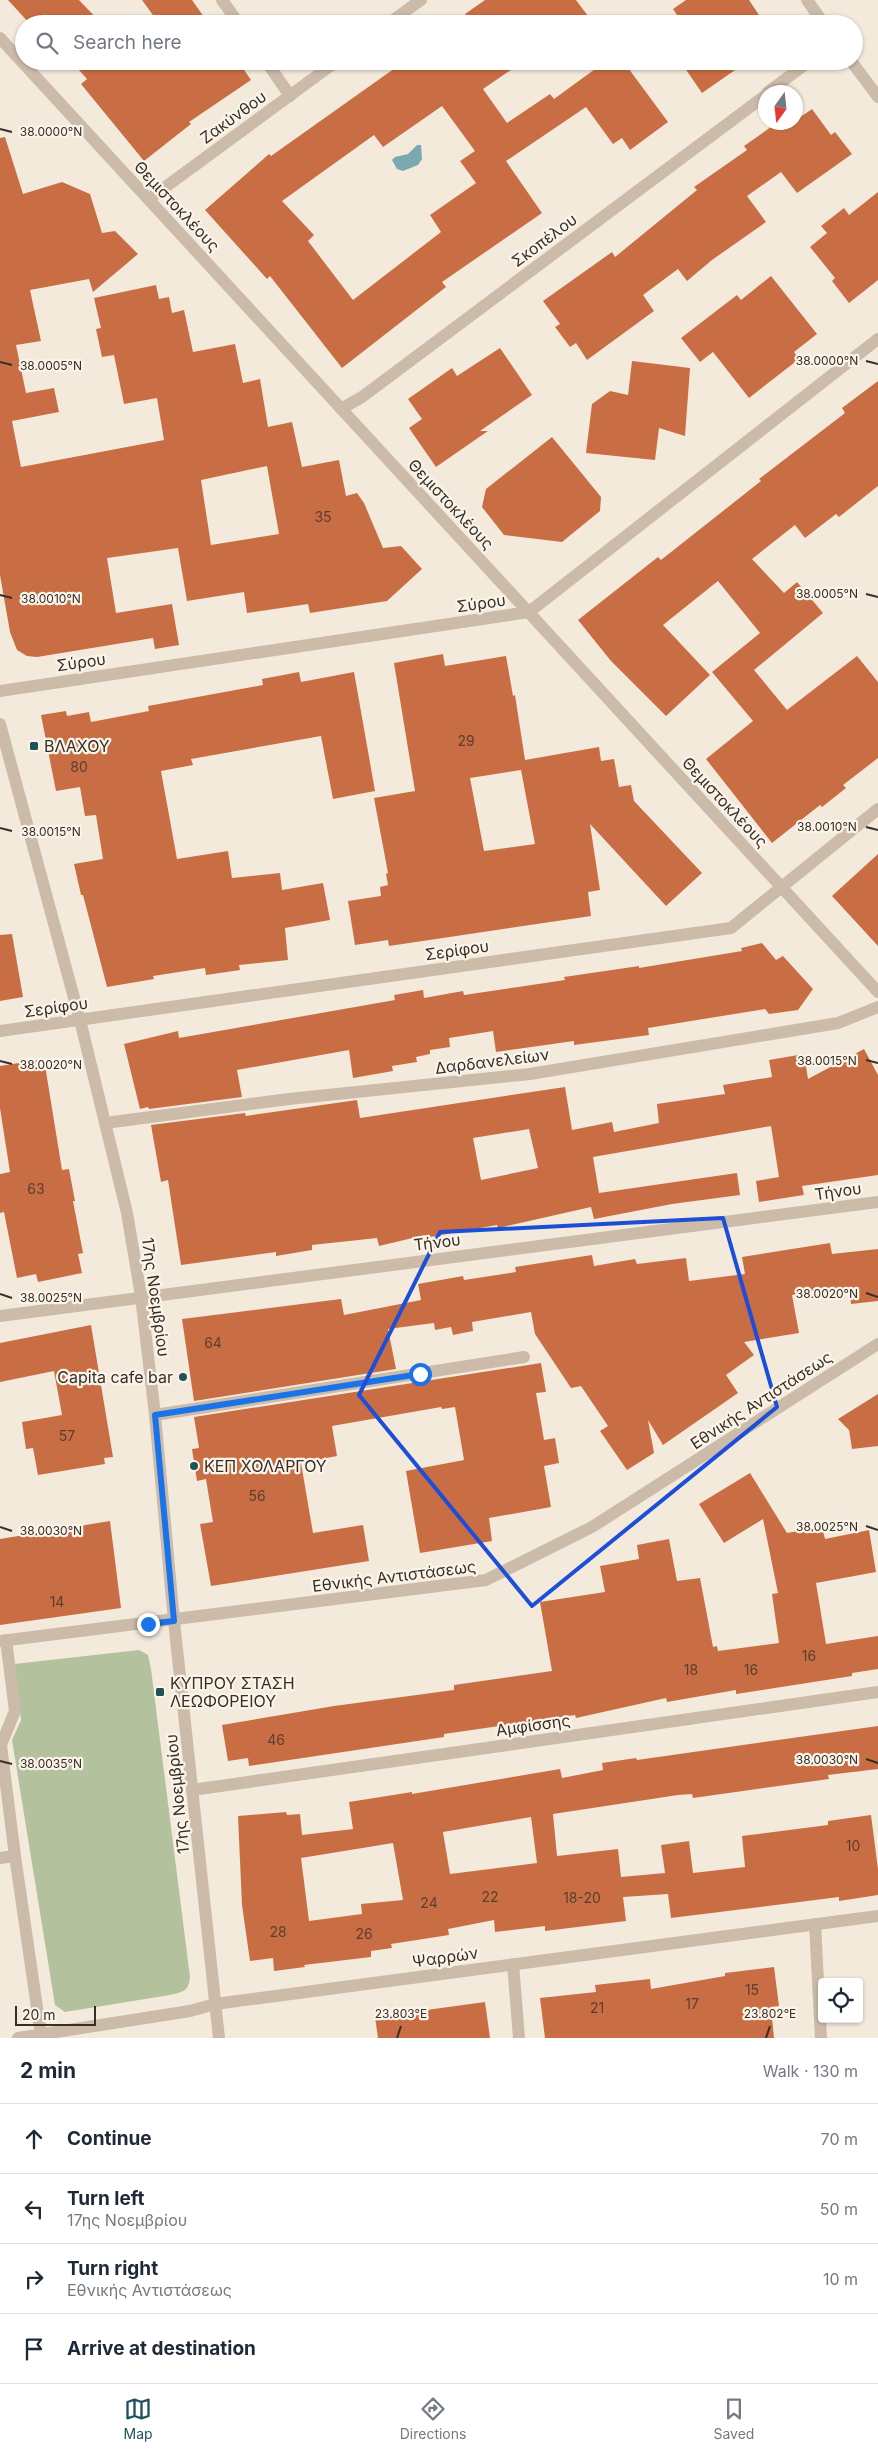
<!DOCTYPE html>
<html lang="en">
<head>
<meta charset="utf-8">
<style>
  :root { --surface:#fff; --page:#f2f2f3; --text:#1f2937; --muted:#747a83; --line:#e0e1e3; --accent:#1d525b }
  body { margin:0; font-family:Inter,sans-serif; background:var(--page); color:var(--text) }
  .controls { position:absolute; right:15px; bottom:15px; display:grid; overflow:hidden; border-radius:5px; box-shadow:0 1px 4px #0004 }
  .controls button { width:45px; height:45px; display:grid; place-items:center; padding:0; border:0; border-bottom:1px solid var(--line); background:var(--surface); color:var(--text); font:25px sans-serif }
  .compass { position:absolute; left:758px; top:85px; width:45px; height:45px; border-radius:50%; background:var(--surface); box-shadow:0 1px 4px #0004; rotate:195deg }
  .scale { position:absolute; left:15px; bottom:12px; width:81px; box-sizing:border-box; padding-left:5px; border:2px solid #382e28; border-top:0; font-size:14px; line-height:18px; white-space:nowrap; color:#382e28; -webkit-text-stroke:4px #faf4e9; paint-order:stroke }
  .stop { position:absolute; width:15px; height:15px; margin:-11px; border:4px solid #1a73e8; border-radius:50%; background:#fff }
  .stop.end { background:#1a73e8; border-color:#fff; box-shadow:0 1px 5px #0008 }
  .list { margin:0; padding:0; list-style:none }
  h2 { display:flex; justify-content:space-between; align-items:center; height:65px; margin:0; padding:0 20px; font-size:21px }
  h2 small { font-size:16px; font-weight:400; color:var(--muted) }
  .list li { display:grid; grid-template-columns:32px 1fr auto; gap:15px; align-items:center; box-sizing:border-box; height:70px; padding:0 20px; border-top:1px solid var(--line) }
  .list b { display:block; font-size:19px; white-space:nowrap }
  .list p { margin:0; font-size:16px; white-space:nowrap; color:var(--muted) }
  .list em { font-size:16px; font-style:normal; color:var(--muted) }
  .icon { flex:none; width:28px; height:28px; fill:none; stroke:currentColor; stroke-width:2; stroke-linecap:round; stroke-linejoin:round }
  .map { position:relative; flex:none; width:878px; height:2038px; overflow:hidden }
  .search { position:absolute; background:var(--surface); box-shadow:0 1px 4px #0004; left:15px; right:15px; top:15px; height:55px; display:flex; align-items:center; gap:12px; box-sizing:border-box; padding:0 18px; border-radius:28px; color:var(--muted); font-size:19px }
  .sheet { height:345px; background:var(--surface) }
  nav { display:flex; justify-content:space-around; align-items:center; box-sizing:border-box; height:70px; border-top:1px solid var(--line); background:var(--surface); font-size:14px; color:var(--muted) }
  nav a { display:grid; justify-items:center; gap:2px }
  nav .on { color:var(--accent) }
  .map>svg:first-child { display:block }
</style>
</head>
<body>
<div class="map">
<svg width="878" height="2038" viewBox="0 0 878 2038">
  <rect width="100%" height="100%" fill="#f3eadc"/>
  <path fill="#b3c29c" d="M139,1650L148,1655L151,1669L190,1977C189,1991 183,1992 170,1995L65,2012L55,2005L12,1740L21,1720L14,1664Z"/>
  <path fill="#7aaab1" d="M417,145H421L422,159L418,165L403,171L397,169L392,160L395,157L408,154Z"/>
  <g fill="#c96e44" fill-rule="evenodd">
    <path d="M8,0H79L102,24H30Z"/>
    <path d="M142,0H192L209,24H147L155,18Z"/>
    <path d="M485,0H576L588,16L577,24H472L465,14Z"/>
    <path d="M686,0H749L765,24H683L673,9Z"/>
    <path d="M71,61H238L251,80L189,122L191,124L144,161L81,84L87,79Z"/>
    <path d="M405,61H524L483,89L507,123L550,94L554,99L606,61H623L668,122L630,150L622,138L613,144L586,107L506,161L542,213L442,282L446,287L342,368L270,276L267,279L205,210L269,154L271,156ZM442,106L475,151L460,161L476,183L430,215L441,232L353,300L308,241L314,235L282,201L374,135L383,147Z"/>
    <path d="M680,61H748L702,93Z"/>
    <path d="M812,109L831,135L835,132L852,154L797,193L781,172L747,196L766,222L712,260L687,281L678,269L643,295L654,311L587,360L576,343L570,347L555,327L560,324L543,301L612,252L615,257L697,190L694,187L747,150L744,146L778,122H796V120Z"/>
    <path d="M5,137L23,194L62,182L90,194L102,233L115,231L138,254L93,292L89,279L30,290L41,341L16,345L26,393L54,388L59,412L12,421L21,467L164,440L157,398L124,404L114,355L102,357L96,329L101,328L94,298L156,285L159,299L169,297L172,313L184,310L193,352L235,344L243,383L260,379L268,427L292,422L302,467L339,460L346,496L357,493L364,503L383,548L401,546L422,569L387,601L310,613L308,604L247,613L244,592L187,601L178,548L107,558L116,613L172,604L179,645L155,649L153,638L37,657L27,656L17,650L10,632L0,575V138ZM267,466L279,534L211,545L201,480Z"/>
    <path d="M878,192V280L849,303L832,281L835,278L810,247L827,233L821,226L844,208L849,215Z"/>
    <path d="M771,276L817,334L794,352L799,359L749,398L713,352L700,362L681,338L737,295L741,300Z"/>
    <path d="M500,348L532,395L480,431H488L436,467L409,428L422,419L408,399L452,368L457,376Z"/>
    <path d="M632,361L690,368L685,436L659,428L655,460L586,453L592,404L610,391L628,395Z"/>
    <path d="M878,381V486L839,517L836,514L805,538L795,525L752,559L784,593L797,582L823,613L754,670L787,710L857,656L878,682V758L843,785L846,788L822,807L820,805L772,843L706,759L753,721L712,672L760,633L718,581L663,625L710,675L666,716L611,661L578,620L658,557L661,560L761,481L759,479L845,413L842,408Z"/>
    <path d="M552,437L601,497L600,511L562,542L504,535L482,507L486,489Z"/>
    <path d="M443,654L445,666L506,656L513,696L515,695L525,760L599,747L601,761L614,759L619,787L631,785L634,801L702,873L666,906L590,824L600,890L588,892L591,916L389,946L388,940L355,945L348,901L381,896L380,887L388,885L386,874L388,873L374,798L415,791L394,663ZM521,770L535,844L484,851L470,778Z"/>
    <path d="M299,672L301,682L354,672L375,791L333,799L321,736L191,759L193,765L161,771L177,859L228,851L232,878L280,873L282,890L323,883L330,920L285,928L288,960L239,965L240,970L206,975L205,968L153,976L154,979L107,987L83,895H81L74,864L103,859L96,815L85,816L80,787L56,791L41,715L66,711L67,716L89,712L91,722L149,711L148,706L263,685L262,679Z"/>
    <path d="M878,854V946L832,896Z"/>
    <path d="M12,934L23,997L0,1001V935Z"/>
    <path d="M762,943L776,960L783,956L813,989L798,1010L769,1014L765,1009L648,1028L649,1035L574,1045V1041L496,1052L493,1031L449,1038L450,1047L430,1050V1054L416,1057L417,1062L392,1066L393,1071L353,1078L349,1050L237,1070L242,1097L149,1109L148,1107L140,1109L124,1044L178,1031L179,1038L395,1000L394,995L423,990L424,998L463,991L464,995L565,980L564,977L639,966V968L742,951L741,948Z"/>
    <path d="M864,1049L878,1075V1175L802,1186L804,1195L759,1202L756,1181L779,1177L771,1126L593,1157L599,1193L737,1173L740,1195L672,1204L594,1219L591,1207L498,1228L497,1225L425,1238V1235L379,1246L377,1238L312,1245V1250L276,1256V1252L181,1265L168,1180L161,1182L151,1125L245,1113L246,1116L357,1100L360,1118L565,1087L572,1130L612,1122L614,1132L659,1123L657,1104L725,1094L723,1085L772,1077L769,1060L804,1054L808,1079ZM529,1129L538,1168L481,1180L473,1138Z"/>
    <path d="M44,1059L62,1170L69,1169L75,1201H73L83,1253L78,1254L82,1273L38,1282L36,1274L17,1278L4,1212L0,1213V1174L10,1172L0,1108V1066Z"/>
    <path d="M830,1243L832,1254L878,1249V1301L851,1304L849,1289L792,1295L799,1333L744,1342L754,1355L726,1375L738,1393L663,1445L648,1420L654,1453L627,1470L600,1431L608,1426L581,1386L571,1388L535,1334L531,1312L472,1322L473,1331L453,1335L451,1327L435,1330L434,1323L388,1329L396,1369L194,1401L182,1319L341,1299L344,1315L421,1300L418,1284L463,1276L464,1280L516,1272L515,1267L592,1255L594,1266L635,1259L637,1264L686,1258L689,1281L745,1274L742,1257Z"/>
    <path d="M91,1325L113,1457L104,1458L105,1464L38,1475L33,1448L26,1449L22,1422L62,1415L54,1371L0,1382V1343Z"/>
    <path d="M541,1363L546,1392L536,1393L544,1440L555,1438L559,1463L544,1466L551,1507L489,1518L492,1541L420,1553L406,1471L464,1460L455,1407L442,1409L441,1407L332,1426L337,1456L301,1463L313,1533L363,1525L369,1561L211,1586L200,1524L213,1522L206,1479L197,1481L192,1449L199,1448L194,1417Z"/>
    <path d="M878,1394V1446L852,1449L849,1430L838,1419Z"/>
    <path d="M750,1473L787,1533L822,1527L825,1539L869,1530L876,1572L816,1583L826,1644L878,1636V1669L852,1673V1676L736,1694V1690L667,1702L666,1698L576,1718L575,1715L444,1734V1737L249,1766L248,1758L228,1761L222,1725L334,1706L454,1690V1685L552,1671L540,1602L605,1592L600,1566L639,1559L637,1545L669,1539L677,1581L700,1578L713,1647L717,1646L718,1651L779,1643L772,1594L778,1593L763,1519L724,1543L699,1504Z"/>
    <path d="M110,1521L121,1608L0,1625V1539Z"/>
    <path d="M878,1726V1769L828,1775L829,1779L750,1790L693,1798L692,1794L678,1795L553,1814L557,1856L618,1849L621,1877L665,1873L661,1845L689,1841L693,1873L745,1867L742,1836L828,1825V1821L871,1815L878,1869V1895L839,1901V1897L671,1918L668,1894L623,1897L626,1921L545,1931V1926L495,1932L494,1920L448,1929L449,1935L391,1944L392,1948L371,1951V1957L304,1965L305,1967L274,1971L273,1958L250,1961L242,1905L238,1816L286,1812L287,1815L300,1814L302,1835L353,1829L349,1802L412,1792V1794L560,1769L562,1778L603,1770L602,1763L636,1758L637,1760ZM531,1817L537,1863L450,1874L443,1832ZM393,1843L403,1900L361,1904L362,1914L309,1921L301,1858Z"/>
    <path d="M774,1967L779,2006L771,2007L774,2038H545L540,1998L596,1992L595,1985L650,1979L651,1989L725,1976V1973Z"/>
    <path d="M485,2002L490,2038H378L375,2017Z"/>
  </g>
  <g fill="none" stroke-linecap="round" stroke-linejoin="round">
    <g stroke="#cbbba8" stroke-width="12">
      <path d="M105,1123L289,1099L530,1074L838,1023L878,1007"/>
      <path d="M6,1640L15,1711L1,1745L15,1856"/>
    </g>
    <g stroke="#cbbba8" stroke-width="12">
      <path d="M222,0L239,24"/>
      <path d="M807,0L824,24"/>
      <path d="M388,24L421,0"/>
      <path d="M0,38L878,992"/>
      <path d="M266,61L290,96"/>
      <path d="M851,61L878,97"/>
      <path d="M768,92L810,61"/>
      <path d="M149,199L337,61"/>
      <path d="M341,409L362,397L766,95"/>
      <path d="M0,691L529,612L878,339"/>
      <path d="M0,1031L731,928L878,809"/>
      <path d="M0,1316L878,1202"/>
      <path d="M155,1415L524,1357"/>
      <path d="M0,1641L486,1580L592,1527L878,1344"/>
      <path d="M192,1790L878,1692"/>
      <path d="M0,1858L15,1856L41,2035"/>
      <path d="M815,1924L821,2038"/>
      <path d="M513,1964L519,2038"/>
      <path d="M18,2038L190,2011L215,2004L878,1916"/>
    </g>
    <path stroke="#cbbba8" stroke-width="12" d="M0,724L80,1020L127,1213L141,1296L155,1415L174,1621L219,2038"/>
  </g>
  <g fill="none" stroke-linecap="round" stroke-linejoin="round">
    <path stroke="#1a73e8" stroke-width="6" d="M148,1624L174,1621L155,1415L420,1374"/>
  </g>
  <path fill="none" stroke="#1d4ed8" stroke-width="4" stroke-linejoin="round" d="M723,1218L777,1407L532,1606L359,1395L440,1232Z"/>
  <path fill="none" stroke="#382e28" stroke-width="2" d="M0,129L12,132M866,361L878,364M0,362L12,365M866,594L878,597M0,595L12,598M866,827L878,830M0,828L12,831M866,1060L878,1063M0,1061L12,1064M866,1293L878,1297M0,1294L12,1298M866,1526L878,1530M0,1527L12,1531M866,1759L878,1763M0,1761L12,1764M397,2038L401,2026M766,2038L770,2026"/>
  <g fill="#1d525b" stroke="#faf4e9" stroke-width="2">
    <rect x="29" y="741" width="10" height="10" rx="2.5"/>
    <circle cx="183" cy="1377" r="5"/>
    <circle cx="194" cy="1466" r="5"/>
    <rect x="155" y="1687" width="10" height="10" rx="2.5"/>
  </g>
  <g text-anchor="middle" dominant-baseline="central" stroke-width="4.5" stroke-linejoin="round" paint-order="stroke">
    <g font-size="14" fill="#5c3e2f">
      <text x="323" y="516">35</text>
      <text x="466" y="740">29</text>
      <text x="79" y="766">80</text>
      <text x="36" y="1188">63</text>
      <text x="213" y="1342">64</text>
      <text x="67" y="1435">57</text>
      <text x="257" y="1495">56</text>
      <text x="57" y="1601">14</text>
      <text x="809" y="1655">16</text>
      <text x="691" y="1669">18</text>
      <text x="751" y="1669">16</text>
      <text x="276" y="1739">46</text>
      <text x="853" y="1845">10</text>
      <text x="490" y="1896">22</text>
      <text x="582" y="1897">18-20</text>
      <text x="429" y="1902">24</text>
      <text x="278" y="1931">28</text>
      <text x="364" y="1933">26</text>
      <text x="752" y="1989">15</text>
      <text x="692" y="2003">17</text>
      <text x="597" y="2007">21</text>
    </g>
    <g font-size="16" fill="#382e28" stroke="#faf4e9">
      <text transform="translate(233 117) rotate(-36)">Ζακύνθου</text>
      <text transform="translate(177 206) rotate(47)">Θεμιστοκλέους</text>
      <text transform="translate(544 240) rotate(-37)">Σκοπέλου</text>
      <text transform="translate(451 504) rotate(47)">Θεμιστοκλέους</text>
      <text transform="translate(481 603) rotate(-8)">Σύρου</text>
      <text transform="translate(81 662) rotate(-8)">Σύρου</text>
      <text transform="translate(725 802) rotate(47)">Θεμιστοκλέους</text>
      <text transform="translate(457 950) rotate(-8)">Σερίφου</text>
      <text transform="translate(56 1007) rotate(-8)">Σερίφου</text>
      <text transform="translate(492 1061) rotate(-7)">Δαρδανελείων</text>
      <text transform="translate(838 1191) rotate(-8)">Τήνου</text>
      <text transform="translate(437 1242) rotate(-7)">Τήνου</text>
      <text transform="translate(156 1297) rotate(82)">17ης Νοεμβρίου</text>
      <text transform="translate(761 1400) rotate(-33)">Εθνικής Αντιστάσεως</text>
      <text transform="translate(394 1576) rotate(-7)">Εθνικής Αντιστάσεως</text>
      <text transform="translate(533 1725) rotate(-8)">Αμφίσσης</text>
      <text transform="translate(177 1794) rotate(-96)">17ης Νοεμβρίου</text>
      <text transform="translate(445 1957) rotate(-8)">Ψαρρών</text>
    </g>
    <g font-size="16" fill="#382e28" stroke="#faf4e9" text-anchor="start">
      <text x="44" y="746">ΒΛΑΧΟΥ</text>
      <text x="173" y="1377" text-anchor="end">Capita cafe bar</text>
      <text x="204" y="1466">ΚΕΠ ΧΟΛΑΡΓΟΥ</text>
      <text x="170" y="1683">ΚΥΠΡΟΥ ΣΤΑΣΗ<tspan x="170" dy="18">ΛΕΩΦΟΡΕΙΟΥ</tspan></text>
    </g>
  </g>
  <g font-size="12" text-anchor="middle" fill="#382e28" stroke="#faf4e9" stroke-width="4.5" stroke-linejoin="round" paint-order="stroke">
    <text x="51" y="136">38.0000°N</text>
    <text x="827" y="365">38.0000°N</text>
    <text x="51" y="370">38.0005°N</text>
    <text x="827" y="598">38.0005°N</text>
    <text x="51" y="603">38.0010°N</text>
    <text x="827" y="831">38.0010°N</text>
    <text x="51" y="836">38.0015°N</text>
    <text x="827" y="1065">38.0015°N</text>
    <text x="51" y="1069">38.0020°N</text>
    <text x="827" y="1298">38.0020°N</text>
    <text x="51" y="1302">38.0025°N</text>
    <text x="827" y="1531">38.0025°N</text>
    <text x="51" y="1535">38.0030°N</text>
    <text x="827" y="1764">38.0030°N</text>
    <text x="51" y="1768">38.0035°N</text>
    <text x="401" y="2018">23.803°E</text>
    <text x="770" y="2018">23.802°E</text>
  </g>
</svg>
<div class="controls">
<button><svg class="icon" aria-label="locate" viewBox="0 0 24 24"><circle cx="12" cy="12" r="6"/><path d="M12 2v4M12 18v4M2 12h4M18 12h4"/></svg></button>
</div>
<svg class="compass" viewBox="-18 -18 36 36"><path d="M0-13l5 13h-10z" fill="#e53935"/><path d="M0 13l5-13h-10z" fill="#747a83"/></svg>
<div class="scale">20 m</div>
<div class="stop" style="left:420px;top:1374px"></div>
<div class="stop end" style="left:148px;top:1624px"></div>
<div class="search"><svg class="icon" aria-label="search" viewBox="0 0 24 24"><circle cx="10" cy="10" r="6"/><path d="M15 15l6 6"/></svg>Search here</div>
</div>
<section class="sheet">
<h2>2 min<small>Walk · 130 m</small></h2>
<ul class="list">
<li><svg class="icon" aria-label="ahead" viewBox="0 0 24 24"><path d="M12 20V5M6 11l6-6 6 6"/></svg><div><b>Continue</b></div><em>70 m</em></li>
<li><svg class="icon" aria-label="left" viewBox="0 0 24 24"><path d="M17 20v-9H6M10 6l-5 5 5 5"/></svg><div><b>Turn left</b><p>17ης Νοεμβρίου</p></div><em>50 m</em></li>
<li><svg class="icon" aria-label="right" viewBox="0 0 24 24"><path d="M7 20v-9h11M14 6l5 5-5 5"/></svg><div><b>Turn right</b><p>Εθνικής Αντιστάσεως</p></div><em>10 m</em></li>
<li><svg class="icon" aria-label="arrive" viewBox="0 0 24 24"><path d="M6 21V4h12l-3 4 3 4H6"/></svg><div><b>Arrive at destination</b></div></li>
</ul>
</section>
<nav>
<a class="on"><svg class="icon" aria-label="map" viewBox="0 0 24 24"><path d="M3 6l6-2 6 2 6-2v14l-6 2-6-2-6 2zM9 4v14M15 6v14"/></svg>Map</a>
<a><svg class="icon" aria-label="directions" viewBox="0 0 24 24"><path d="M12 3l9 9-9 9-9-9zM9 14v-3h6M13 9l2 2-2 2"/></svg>Directions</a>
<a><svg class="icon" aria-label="saved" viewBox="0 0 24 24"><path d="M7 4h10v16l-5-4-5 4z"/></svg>Saved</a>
</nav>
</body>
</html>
